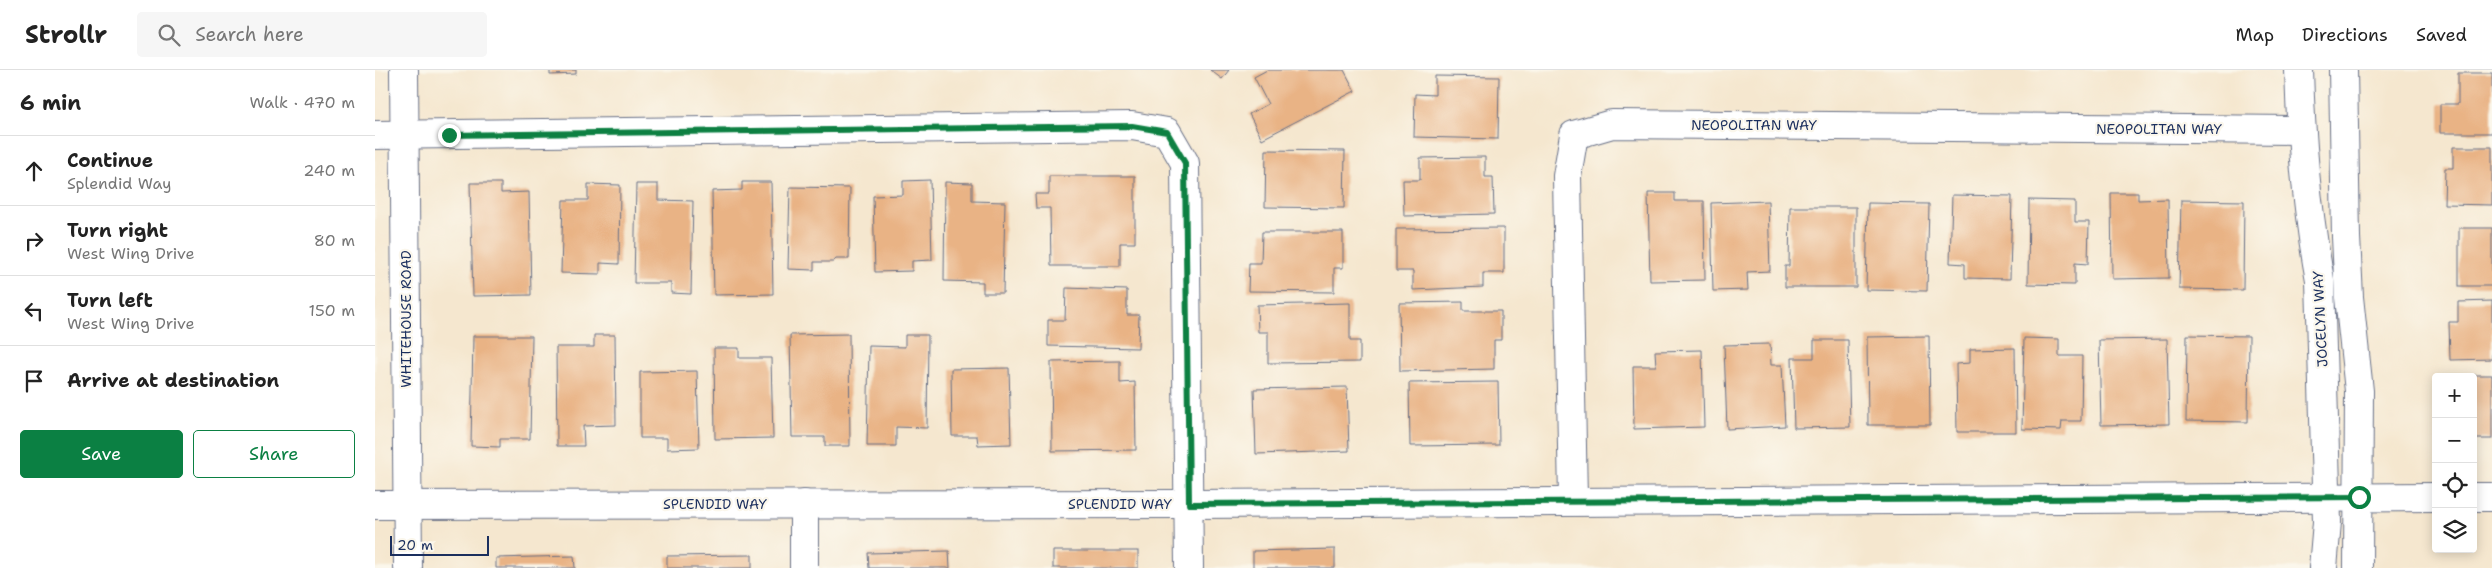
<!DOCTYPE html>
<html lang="en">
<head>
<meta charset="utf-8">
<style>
  :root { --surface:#fff; --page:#f6f6f6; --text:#222; --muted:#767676; --line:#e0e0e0; --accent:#0b8043 }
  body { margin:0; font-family:"Shantell Sans",sans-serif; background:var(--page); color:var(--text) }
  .controls { position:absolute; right:15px; bottom:15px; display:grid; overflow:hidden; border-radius:5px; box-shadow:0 2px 12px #0003 }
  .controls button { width:45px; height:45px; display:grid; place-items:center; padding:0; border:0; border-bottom:1px solid var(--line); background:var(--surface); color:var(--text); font:25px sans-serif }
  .scale { position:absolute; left:15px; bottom:12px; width:99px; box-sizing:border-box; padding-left:5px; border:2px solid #1b2f5e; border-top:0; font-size:14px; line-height:18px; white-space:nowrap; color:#1b2f5e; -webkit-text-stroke:4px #fbf7ec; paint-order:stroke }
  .stop { position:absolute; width:15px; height:15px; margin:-11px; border:4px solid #0b8043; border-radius:50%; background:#fff }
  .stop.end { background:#0b8043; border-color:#fff; box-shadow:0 1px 5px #0008 }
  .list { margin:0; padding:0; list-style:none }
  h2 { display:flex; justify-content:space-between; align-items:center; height:65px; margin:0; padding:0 20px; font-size:21px }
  h2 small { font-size:16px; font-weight:400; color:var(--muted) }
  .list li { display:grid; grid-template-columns:32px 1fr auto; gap:15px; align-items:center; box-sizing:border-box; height:70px; padding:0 20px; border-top:1px solid var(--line) }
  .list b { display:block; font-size:19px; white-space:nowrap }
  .list p { margin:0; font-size:16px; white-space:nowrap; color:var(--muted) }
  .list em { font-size:16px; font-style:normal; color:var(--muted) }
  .actions { display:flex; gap:10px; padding:15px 20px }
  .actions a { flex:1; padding:11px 0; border:1px solid var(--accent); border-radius:5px; text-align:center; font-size:18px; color:var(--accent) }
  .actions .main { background:var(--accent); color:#fff }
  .icon { flex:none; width:28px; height:28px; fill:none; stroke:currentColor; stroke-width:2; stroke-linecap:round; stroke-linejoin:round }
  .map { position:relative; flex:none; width:2117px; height:498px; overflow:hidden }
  header { display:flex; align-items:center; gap:30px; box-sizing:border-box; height:70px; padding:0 25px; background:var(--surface); border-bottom:1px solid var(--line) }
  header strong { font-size:24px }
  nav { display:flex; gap:28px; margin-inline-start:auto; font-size:18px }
  .search { width:350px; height:45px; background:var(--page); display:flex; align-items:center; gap:12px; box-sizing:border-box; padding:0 18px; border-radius:5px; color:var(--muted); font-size:19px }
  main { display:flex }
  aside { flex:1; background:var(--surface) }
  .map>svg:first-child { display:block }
</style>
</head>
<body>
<header>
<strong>Strollr</strong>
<div class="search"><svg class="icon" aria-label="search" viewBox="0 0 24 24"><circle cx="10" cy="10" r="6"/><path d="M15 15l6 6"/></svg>Search here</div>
<nav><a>Map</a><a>Directions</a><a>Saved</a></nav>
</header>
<main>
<aside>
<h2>6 min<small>Walk · 470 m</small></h2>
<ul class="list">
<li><svg class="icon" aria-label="ahead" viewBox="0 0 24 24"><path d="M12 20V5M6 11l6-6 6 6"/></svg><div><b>Continue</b><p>Splendid Way</p></div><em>240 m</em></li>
<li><svg class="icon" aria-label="right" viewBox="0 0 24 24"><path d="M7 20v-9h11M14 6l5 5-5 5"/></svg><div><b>Turn right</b><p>West Wing Drive</p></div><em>80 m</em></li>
<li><svg class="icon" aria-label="left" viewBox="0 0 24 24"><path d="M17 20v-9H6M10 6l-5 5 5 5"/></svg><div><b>Turn left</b><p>West Wing Drive</p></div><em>150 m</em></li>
<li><svg class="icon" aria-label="arrive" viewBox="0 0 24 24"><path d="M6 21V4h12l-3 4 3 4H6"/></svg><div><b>Arrive at destination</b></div></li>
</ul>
<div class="actions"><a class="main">Save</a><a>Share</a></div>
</aside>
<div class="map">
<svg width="2117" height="498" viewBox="0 0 2117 498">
  <rect width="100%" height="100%" fill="#fbf7ec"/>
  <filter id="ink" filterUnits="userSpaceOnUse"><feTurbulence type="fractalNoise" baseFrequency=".02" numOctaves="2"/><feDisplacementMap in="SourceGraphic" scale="10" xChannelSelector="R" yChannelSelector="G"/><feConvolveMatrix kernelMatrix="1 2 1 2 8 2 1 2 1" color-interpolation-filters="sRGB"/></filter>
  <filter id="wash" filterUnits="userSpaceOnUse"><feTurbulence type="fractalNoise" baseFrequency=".0096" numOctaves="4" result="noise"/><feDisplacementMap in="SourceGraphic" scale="20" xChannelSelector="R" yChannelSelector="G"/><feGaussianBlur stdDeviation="1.12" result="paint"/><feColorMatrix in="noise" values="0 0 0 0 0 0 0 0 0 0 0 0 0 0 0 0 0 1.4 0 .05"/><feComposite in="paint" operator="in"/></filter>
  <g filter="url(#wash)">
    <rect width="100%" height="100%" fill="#f5e7cf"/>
    <g id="blocks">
      <g fill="#e9b385">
        <path d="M175,0H201V4L175,5Z"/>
        <path d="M835,0H854L847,9Z"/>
        <path d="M892,0H969L980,21L887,69L874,44L893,34L879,7Z"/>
        <path d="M2083,3H2117V63H2065V34H2083Z"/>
        <path d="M1060,6L1124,7L1123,69L1039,67L1040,24L1060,25Z"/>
        <path d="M2078,77H2117V135L2069,134L2070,98H2078Z"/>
        <path d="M891,80L970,81L969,138L890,137Z"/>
        <path d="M1110,87V107H1118L1119,144L1029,146L1028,110H1045V88Z"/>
        <path d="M674,106H760V173H745V196H676L675,138H661L660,124H674Z"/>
        <path d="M555,110L557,190L537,191V201L500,202L498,126L528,125V111Z"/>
        <path d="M367,112H396L398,224L339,225L337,121L367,120Z"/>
        <path d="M570,112L597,113V131L630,132L628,223H608V212L569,211Z"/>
        <path d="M95,113H126V123L154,122L156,225L98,226Z"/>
        <path d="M213,114L245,115L244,194L225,193V204L186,203L188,130H213Z"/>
        <path d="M261,114H283V130L318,131L316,224L296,223V213H259Z"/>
        <path d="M415,117L475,118L474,189H461L458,192H439V200L413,199Z"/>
        <path d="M1273,123H1300V131H1329L1330,210L1275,211Z"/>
        <path d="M1736,123H1763V130L1793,129L1794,208L1737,209Z"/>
        <path d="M1577,125L1637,126L1635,209L1590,208V194L1575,193Z"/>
        <path d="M1654,130L1700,131V152H1714L1713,194L1700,193V215L1653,214Z"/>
        <path d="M1806,130L1869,131L1868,220L1804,219Z"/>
        <path d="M1393,131L1395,201L1372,202L1373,220L1338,221L1336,133Z"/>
        <path d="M1493,133L1554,134L1552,221L1491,220Z"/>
        <path d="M1415,137H1481V217H1410V196H1414Z"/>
        <path d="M1129,158V203H1108V217L1038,220V201H1021V159Z"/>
        <rect x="2084" y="158" width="33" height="58"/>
        <path d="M887,162H968V198H959V222L873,221L874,193H886Z"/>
        <path d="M691,218L752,220V245H764L763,278L673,276V250H690Z"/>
        <path d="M2117,231V289L2075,290L2074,252H2083V232Z"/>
        <path d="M1088,232V241H1126V270H1119V299L1025,301L1024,233Z"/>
        <path d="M975,233V271H985V292L893,293V262H883L882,235Z"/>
        <path d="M474,264L475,376H450V367H417L415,265Z"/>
        <path d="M219,265H240L241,355L208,356L209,376H182L181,277H219Z"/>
        <path d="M530,265H553L552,358L521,357V376H492L494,276L530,277Z"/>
        <path d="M1812,265L1874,266L1873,352L1811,351Z"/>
        <path d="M98,266H157L155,369H125V377L96,376Z"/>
        <path d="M1554,266L1555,355H1493L1492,267Z"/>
        <path d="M1649,268L1684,269V286H1707L1706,351H1687L1686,360L1647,359Z"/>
        <path d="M1792,269L1794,354L1726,355L1724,270Z"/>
        <path d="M1439,270H1473L1475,357L1419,358L1417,288H1439Z"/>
        <path d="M1395,274L1396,295H1407L1410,356L1352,359L1349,275Z"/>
        <path d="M339,278H364V288H396L398,368L340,369Z"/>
        <path d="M1640,278L1641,362H1582L1581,294L1595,293V279Z"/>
        <path d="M1327,280L1329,357L1259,359L1258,296H1281L1280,281Z"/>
        <path d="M745,291V313L760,312L761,380L677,381L676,292Z"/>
        <path d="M634,298L636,374L603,375L602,366H577L576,299Z"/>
        <path d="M322,301L324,378L292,379V368H265V302Z"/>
        <rect x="2098" y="305" width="19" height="64"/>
        <path d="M1123,312L1124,375L1035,376L1034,313Z"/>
        <path d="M972,317L974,381L881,384L879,319Z"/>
        <path d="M960,479V498H878V481Z"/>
        <path d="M574,481L575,498H494L493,483Z"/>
        <rect x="678" y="481" width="85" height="17"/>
        <path d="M377,485V498H292V486Z"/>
        <path d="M199,486L200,498H121V488Z"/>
      </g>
    </g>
  </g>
  <g filter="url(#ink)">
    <use href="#blocks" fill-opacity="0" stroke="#676f86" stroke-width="1"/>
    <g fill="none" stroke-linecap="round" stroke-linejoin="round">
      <defs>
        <g id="minor">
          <path d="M29,0L33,498"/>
          <path d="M1924,0C1926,71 1932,141 1945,210L1952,452L1948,498"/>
          <path d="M1968,0L1971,167L1974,227L1984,321L1983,498"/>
          <path d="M0,65L757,56L792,62L810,93L814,498"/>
          <path d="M2098,427H2117"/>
          <path d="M1198,430L1192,106L1199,65L1237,54L1925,60"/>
          <path d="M0,435L814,434L2061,427"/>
          <path d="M429,498V434"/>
        </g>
      </defs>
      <use href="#minor" stroke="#676f86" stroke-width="30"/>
      <use href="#minor" stroke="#fff" stroke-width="28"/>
    </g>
  </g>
  <g fill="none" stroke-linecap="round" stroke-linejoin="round" filter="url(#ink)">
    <path stroke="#0b8043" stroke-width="6" d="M74,65L757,56L792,62L810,93L814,434L1984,427"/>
  </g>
  <g text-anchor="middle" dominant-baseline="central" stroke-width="4.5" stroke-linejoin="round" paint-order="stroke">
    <g font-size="14" fill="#1b2f5e" stroke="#fbf7ec">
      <text x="1379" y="55">NEOPOLITAN WAY</text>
      <text x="1784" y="59">NEOPOLITAN WAY</text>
      <text transform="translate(31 249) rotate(-90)">WHITEHOUSE ROAD</text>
      <text transform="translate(1945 249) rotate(-93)">JOCELYN WAY</text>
      <text x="340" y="434">SPLENDID WAY</text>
      <text x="745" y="434">SPLENDID WAY</text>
    </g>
  </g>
</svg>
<div class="controls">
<button>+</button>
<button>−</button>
<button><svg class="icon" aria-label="locate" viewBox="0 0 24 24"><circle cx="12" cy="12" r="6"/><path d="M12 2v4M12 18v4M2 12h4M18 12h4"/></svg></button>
<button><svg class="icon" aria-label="layers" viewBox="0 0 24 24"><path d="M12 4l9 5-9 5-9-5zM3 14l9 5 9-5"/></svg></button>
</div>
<div class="scale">20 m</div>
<div class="stop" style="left:1984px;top:427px"></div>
<div class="stop end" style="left:74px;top:65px"></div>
</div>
</main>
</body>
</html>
